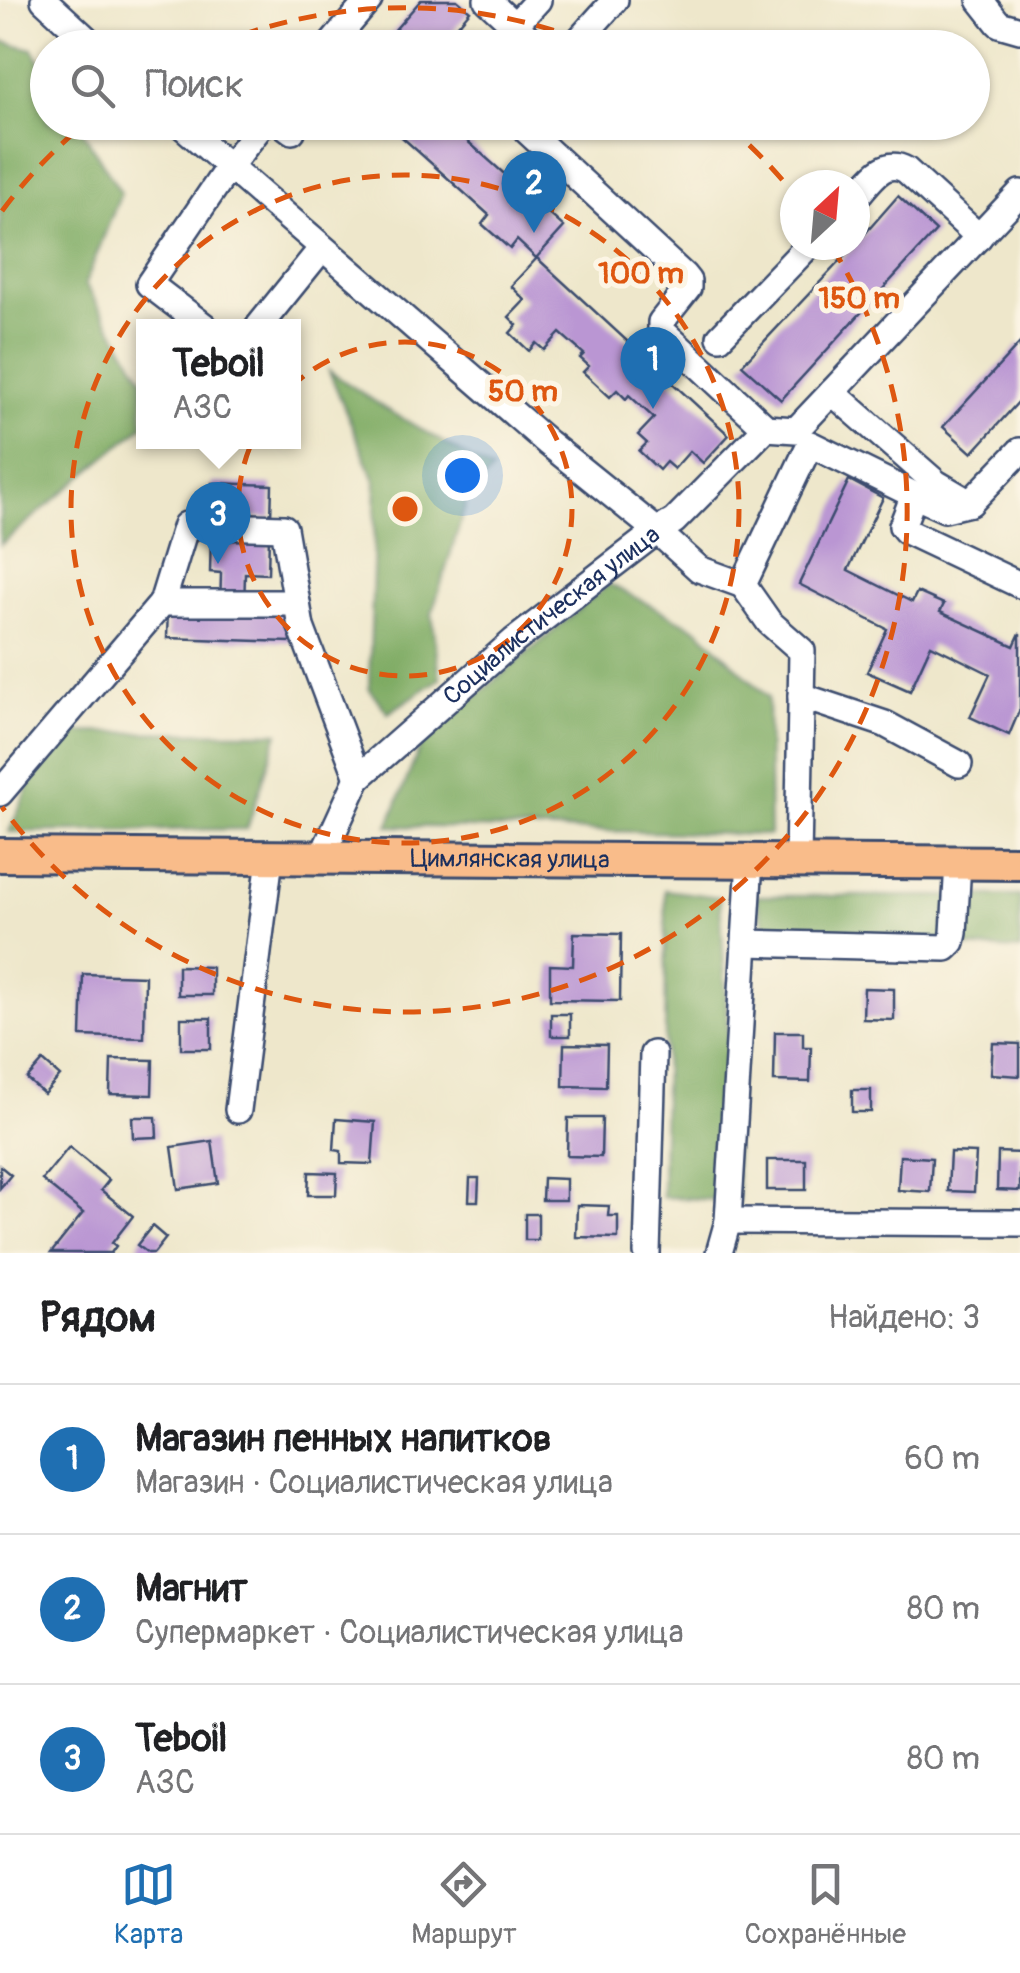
<!DOCTYPE html>
<html lang="ru">
<head>
<meta charset="utf-8">
<style>
  :root { --surface:#fff; --page:#f6f6f6; --text:#202124; --muted:#757577; --line:#e0e0e0; --accent:#1f6fb2 }
  body { margin:0; font-family:Pangolin,sans-serif; background:var(--page); color:var(--text) }
  .compass { position:absolute; left:780px; top:170px; width:90px; height:90px; border-radius:50%; background:var(--surface); box-shadow:0 2px 8px #0004; rotate:26deg }
  .you { position:absolute; left:462px; top:475px; width:35px; height:35px; margin:-25px; border:8px solid #fff; border-radius:50%; background:#1a73e8; box-shadow:0 0 0 15px #1a73e833 }
  .badge { display:grid; place-items:center; width:65px; height:65px; border-radius:50%; background:var(--accent); color:#fff; font-size:32px; font-weight:700 }
  .pin { position:absolute; translate:-50% -82px; filter:drop-shadow(0 2px 5px #0008) }
  .pin::after { content:''; position:absolute; top:52px; width:35px; height:30px; background:inherit; clip-path:polygon(0 0,100% 0,50% 100%) }
  .popup { position:absolute; left:136px; top:319px; width:165px; height:130px; box-sizing:border-box; display:grid; place-content:center; border-radius:0px; background:var(--surface); filter:drop-shadow(0 2px 8px #0005); font-size:32px; white-space:nowrap; color:var(--muted) }
  .popup b { font-size:38px; color:var(--text) }
  .popup::after { content:''; position:absolute; left:50%; top:100%; margin-left:-20px; border:20px solid transparent; border-top-color:var(--surface) }
  .list { margin:0; padding:0; list-style:none }
  h2 { display:flex; justify-content:space-between; align-items:center; height:130px; margin:0; padding:0 40px; font-size:42px }
  h2 small { font-size:32px; font-weight:400; color:var(--muted) }
  .list li { display:grid; grid-template-columns:65px 1fr auto; gap:30px; align-items:center; box-sizing:border-box; height:150px; padding:0 40px; border-top:2px solid var(--line) }
  .list b { display:block; font-size:38px; white-space:nowrap }
  .list p { margin:0; font-size:32px; white-space:nowrap; color:var(--muted) }
  .list em { font-size:32px; font-style:normal; color:var(--muted) }
  .icon { flex:none; width:55px; height:55px; fill:none; stroke:currentColor; stroke-width:2; stroke-linecap:round; stroke-linejoin:round }
  .map { position:relative; flex:none; width:1020px; height:1253px; overflow:hidden }
  .search { position:absolute; background:var(--surface); box-shadow:0 2px 8px #0004; left:30px; right:30px; top:30px; height:110px; display:flex; align-items:center; gap:25px; box-sizing:border-box; padding:0 35px; border-radius:55px; color:var(--muted); font-size:38px }
  .sheet { height:580px; background:var(--surface) }
  nav { display:flex; justify-content:space-around; align-items:center; box-sizing:border-box; height:140px; border-top:2px solid var(--line); background:var(--surface); font-size:28px; color:var(--muted) }
  nav a { display:grid; justify-items:center; gap:5px }
  nav .on { color:var(--accent) }
  .map>svg:first-child { display:block }
</style>
</head>
<body>
<div class="map">
<svg width="1020" height="1253" viewBox="0 0 1020 1253">
  <rect width="100%" height="100%" fill="#fcf5e5"/>
  <filter id="ink" filterUnits="userSpaceOnUse"><feTurbulence type="fractalNoise" baseFrequency=".01" numOctaves="2"/><feDisplacementMap in="SourceGraphic" scale="20" xChannelSelector="R" yChannelSelector="G"/><feConvolveMatrix kernelMatrix="1 2 1 2 8 2 1 2 1" color-interpolation-filters="sRGB"/></filter>
  <filter id="wash" filterUnits="userSpaceOnUse"><feTurbulence type="fractalNoise" baseFrequency=".0048" numOctaves="4" result="noise"/><feDisplacementMap in="SourceGraphic" scale="40" xChannelSelector="R" yChannelSelector="G"/><feGaussianBlur stdDeviation="2.25" result="paint"/><feColorMatrix in="noise" values="0 0 0 0 0 0 0 0 0 0 0 0 0 0 0 0 0 1.4 0 .05"/><feComposite in="paint" operator="in"/></filter>
  <g filter="url(#wash)">
    <rect width="100%" height="100%" fill="#eee7cb"/>
    <g fill="#7daa62" stroke="#4c6c60" stroke-width="2.5">
      <path d="M0,41L33,49L47,73L48,122L78,123L121,193L85,284L143,378V426L0,545Z"/>
      <path d="M329,371L383,407L492,471L468,498L432,613L440,679L388,713L369,688L376,483Z"/>
      <path d="M609,584L699,630L768,697L770,835L388,826L422,742Z"/>
      <path d="M53,732L278,733L247,829L9,832Z"/>
      <path d="M665,890L720,897L738,1201L662,1197C663,1094 668,992 665,890Z"/>
      <path d="M755,896H1020V950L769,938Z"/>
    </g>
    <g id="blocks">
      <g fill="#ba96d3">
        <path d="M421,0H457L470,11L438,48H379Z"/>
        <path d="M385,122H446L564,227L536,258L517,240L510,249L482,224L489,215Z"/>
        <path d="M898,196L936,231L781,400L742,365L855,245Z"/>
        <path d="M537,258L729,435L703,463L690,451L674,469L666,462L659,470L639,451L647,443L638,435L654,418L629,395L626,399L617,390L610,397L583,372L589,366L580,358L584,354L560,333L544,350L536,343L529,351L510,333L517,325L509,317L525,300L511,286Z"/>
        <path d="M1020,343V400L972,453L943,427Z"/>
        <path d="M849,480L883,498L848,570L912,602L917,592L944,604L940,612L1014,646L1020,633V709L1009,735L970,717L990,674L931,645L910,691L867,672L887,629L799,584Z"/>
        <path d="M212,483L272,485L271,518L211,515Z"/>
        <path d="M211,534L269,535L268,574L245,573L244,609L292,610L291,642L167,638L168,607L220,609L221,573L210,572Z"/>
        <path d="M574,933L621,934L620,1001L550,1000V965L573,966Z"/>
        <path d="M178,966L212,967V995H178Z"/>
        <path d="M83,974L145,976L144,1038L81,1036Z"/>
        <path d="M864,988L894,989V1020L863,1019Z"/>
        <rect x="551" y="1014" width="19" height="22"/>
        <rect x="181" y="1018" width="30" height="31"/>
        <path d="M775,1032H803V1047H811L810,1082L774,1081Z"/>
        <path d="M993,1043L1020,1044V1076L991,1074Z"/>
        <path d="M564,1044L607,1045L606,1087L563,1086Z"/>
        <path d="M111,1059L153,1060L152,1095L110,1094Z"/>
        <path d="M43,1061L60,1076L44,1094L27,1079Z"/>
        <rect x="852" y="1090" width="19" height="22"/>
        <path d="M132,1117H156L157,1137L133,1138Z"/>
        <path d="M568,1118H602L601,1157L567,1156Z"/>
        <path d="M336,1119L375,1122L372,1164L341,1163V1151L334,1150Z"/>
        <path d="M212,1141L218,1183L178,1189L172,1147Z"/>
        <path d="M69,1147L109,1180L101,1190L133,1216L112,1243L116,1246L111,1253H51L83,1213L42,1180Z"/>
        <path d="M950,1152L976,1153L974,1192L948,1191Z"/>
        <path d="M998,1152L1020,1153V1191L997,1190Z"/>
        <path d="M900,1156L932,1158L930,1192L898,1190Z"/>
        <rect x="767" y="1160" width="39" height="30"/>
        <path d="M0,1166L11,1175L0,1188Z"/>
        <path d="M309,1172L337,1173L336,1195H308Z"/>
        <path d="M470,1178H479L478,1201H469Z"/>
        <path d="M543,1178L566,1179V1200H542Z"/>
        <path d="M577,1205L609,1206L608,1216H618V1238L576,1237Z"/>
        <rect x="525" y="1214" width="13" height="26"/>
        <path d="M152,1226L166,1238L154,1253H148L137,1245Z"/>
      </g>
    </g>
  </g>
  <g filter="url(#ink)">
    <use href="#blocks" fill-opacity="0" stroke="#3b4b6e" stroke-width="2.5"/>
    <g fill="none" stroke-linecap="round" stroke-linejoin="round">
      <defs>
        <g id="minor">
          <path d="M44,0L96,48"/>
          <path d="M487,0L539,48"/>
          <path d="M980,0L999,24L1020,30"/>
          <path d="M328,48L369,0"/>
          <path d="M494,48L538,0"/>
          <path d="M572,48L615,0"/>
          <path d="M178,122L548,443L657,531L699,569L743,585"/>
          <path d="M280,122L292,131"/>
          <path d="M521,122L527,131L684,276L688,281V288L661,322V330L766,428"/>
          <path d="M855,198C870,182 883,157 906,170L979,237"/>
          <path d="M204,326L149,284L228,168L264,122"/>
          <path d="M259,326L322,248"/>
          <path d="M720,337L809,245"/>
          <path d="M832,392L1020,193"/>
          <path d="M914,495L945,509L970,503"/>
          <path d="M162,603L186,525L284,528L297,603"/>
          <path d="M801,696L885,724L959,764"/>
          <path d="M0,793L162,603H297L301,627L358,778"/>
          <path id="s1" d="M321,859L358,778L514,641L657,531L674,521L766,428L796,430L832,392L936,483L970,503L1020,451"/>
          <path d="M798,860L802,651L769,622L743,585L810,444L914,495L902,526L906,531L1020,585"/>
          <path d="M745,943L946,948L952,942L954,933L958,862"/>
          <path d="M238,1110L270,858"/>
          <path d="M728,1221L1020,1223"/>
          <path d="M647,1253L653,1054"/>
          <path d="M719,1253L728,1221L750,860"/>
        </g>
        <g id="major">
          <path id="s2" d="M0,855L1020,863"/>
        </g>
      </defs>
      <use href="#minor" stroke="#3b4b6e" stroke-width="30"/>
      <use href="#major" stroke="#3b4b6e" stroke-width="38"/>
      <use href="#minor" stroke="#fff" stroke-width="25"/>
      <use href="#major" stroke="#f9bc8a" stroke-width="32"/>
    </g>
  </g>
  <g fill="none" stroke="#de5710" stroke-width="5" stroke-dasharray="18 12">
    <circle cx="405" cy="509" r="167"/>
    <circle cx="405" cy="509" r="334"/>
    <path d="M2 211A501 501 0 0 1 83 125M213 46A501 501 0 0 1 597 46M727 125A501 501 0 0 1 794 194M832 247A501 501 0 0 1 2 807"/>
  </g>
  <g text-anchor="middle" dominant-baseline="central" stroke-width="10" stroke-linejoin="round" paint-order="stroke">
    <g font-size="25" fill="#1b2f5e" stroke="#fcf5e5">
      <text stroke="none"><textPath href="#s1" startOffset="342">Социалистическая улица</textPath></text>
      <text stroke="none"><textPath href="#s2" startOffset="510">Цимлянская улица</textPath></text>
    </g>
  </g>
  <circle cx="405" cy="509" r="15" fill="#de5710" stroke="#fcf5e5" stroke-width="5"/>
  <g font-size="30" text-anchor="middle" font-weight="bold" fill="#de5710" stroke="#fcf5e5" stroke-width="10" stroke-linejoin="round" paint-order="stroke">
    <text x="641" y="283">100 m</text>
    <text x="859" y="308">150 m</text>
    <text x="523" y="401">50 m</text>
  </g>
</svg>
<svg class="compass" viewBox="-18 -18 36 36"><path d="M0-13l5 13h-10z" fill="#e53935"/><path d="M0 13l5-13h-10z" fill="#757577"/></svg>
<div class="you"></div>
<div class="pin badge" style="left:653px;top:409px">1</div>
<div class="pin badge" style="left:534px;top:233px">2</div>
<div class="pin badge" style="left:218px;top:564px">3</div>
<div class="popup"><b>Teboil</b>АЗС</div>
<div class="search"><svg class="icon" aria-label="search" viewBox="0 0 24 24"><circle cx="10" cy="10" r="6"/><path d="M15 15l6 6"/></svg>Поиск</div>
</div>
<section class="sheet">
<h2>Рядом<small>Найдено: 3</small></h2>
<ul class="list">
<li><span class="badge">1</span><div><b>Магазин пенных напитков</b><p>Магазин · Социалистическая улица</p></div><em>60 m</em></li>
<li><span class="badge">2</span><div><b>Магнит</b><p>Супермаркет · Социалистическая улица</p></div><em>80 m</em></li>
<li><span class="badge">3</span><div><b>Teboil</b><p>АЗС</p></div><em>80 m</em></li>
</ul>
</section>
<nav>
<a class="on"><svg class="icon" aria-label="map" viewBox="0 0 24 24"><path d="M3 6l6-2 6 2 6-2v14l-6 2-6-2-6 2zM9 4v14M15 6v14"/></svg>Карта</a>
<a><svg class="icon" aria-label="directions" viewBox="0 0 24 24"><path d="M12 3l9 9-9 9-9-9zM9 14v-3h6M13 9l2 2-2 2"/></svg>Маршрут</a>
<a><svg class="icon" aria-label="saved" viewBox="0 0 24 24"><path d="M7 4h10v16l-5-4-5 4z"/></svg>Сохранённые</a>
</nav>
</body>
</html>
